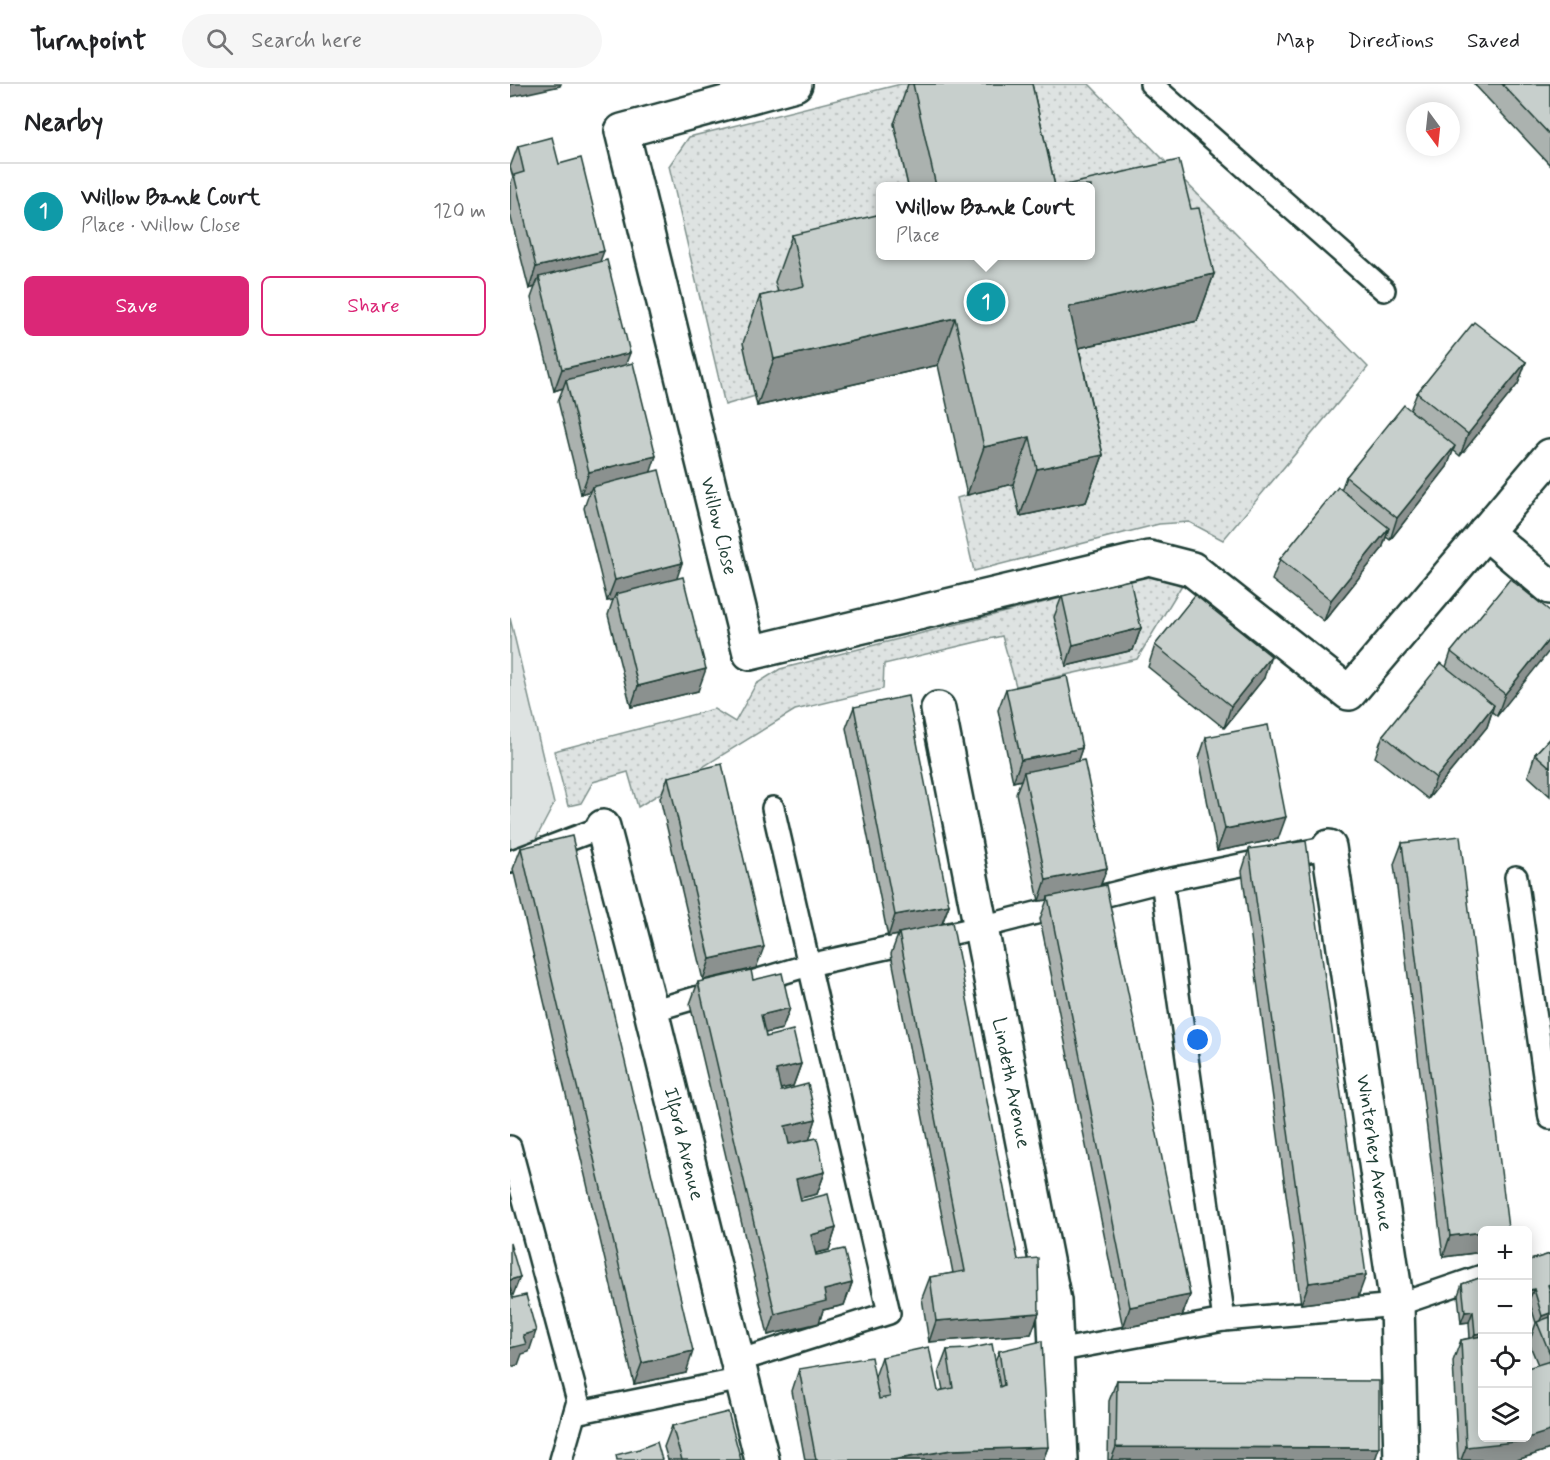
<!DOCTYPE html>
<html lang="en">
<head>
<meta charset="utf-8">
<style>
  :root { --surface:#fff; --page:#f6f6f6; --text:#202124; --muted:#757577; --line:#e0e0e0; --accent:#db2777 }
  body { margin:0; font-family:Mynerve,sans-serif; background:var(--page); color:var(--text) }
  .controls { position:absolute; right:18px; bottom:18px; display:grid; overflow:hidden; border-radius:9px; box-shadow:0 3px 15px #0003 }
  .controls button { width:54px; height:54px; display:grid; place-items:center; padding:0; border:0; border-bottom:2px solid var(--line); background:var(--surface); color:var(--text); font:30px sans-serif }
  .compass { position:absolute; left:896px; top:18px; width:54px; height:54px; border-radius:50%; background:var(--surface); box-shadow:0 3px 15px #0003; rotate:165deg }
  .you { position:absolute; left:688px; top:956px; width:21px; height:21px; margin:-15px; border:4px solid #fff; border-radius:50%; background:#1a73e8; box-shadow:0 0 0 9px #1a73e833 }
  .badge { display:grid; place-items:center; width:39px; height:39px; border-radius:50%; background:var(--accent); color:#fff; font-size:20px; font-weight:700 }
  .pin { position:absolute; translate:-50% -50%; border:3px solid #fff; box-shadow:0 2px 6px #0006 }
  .popup { position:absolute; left:366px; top:98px; width:219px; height:78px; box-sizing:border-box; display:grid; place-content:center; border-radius:9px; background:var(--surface); filter:drop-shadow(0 2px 4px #0005); font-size:20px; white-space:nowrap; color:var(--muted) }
  .popup b { font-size:22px; color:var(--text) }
  .popup::after { content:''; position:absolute; left:50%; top:100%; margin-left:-12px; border:12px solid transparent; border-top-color:var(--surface) }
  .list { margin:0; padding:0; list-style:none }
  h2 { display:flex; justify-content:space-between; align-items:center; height:78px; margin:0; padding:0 24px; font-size:26px }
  h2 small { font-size:20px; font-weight:400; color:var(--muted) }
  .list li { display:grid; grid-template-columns:39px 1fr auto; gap:18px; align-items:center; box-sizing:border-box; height:96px; padding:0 24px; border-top:2px solid var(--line) }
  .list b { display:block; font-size:22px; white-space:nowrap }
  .list p { margin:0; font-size:20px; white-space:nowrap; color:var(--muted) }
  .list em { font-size:20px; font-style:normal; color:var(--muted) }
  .actions { display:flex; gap:12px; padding:18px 24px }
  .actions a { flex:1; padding:14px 0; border:2px solid var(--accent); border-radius:9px; text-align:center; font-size:21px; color:var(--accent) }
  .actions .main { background:var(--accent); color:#fff }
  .icon { flex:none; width:33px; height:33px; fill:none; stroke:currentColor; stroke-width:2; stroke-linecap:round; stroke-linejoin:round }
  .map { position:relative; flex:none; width:1040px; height:1376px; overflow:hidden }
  header { display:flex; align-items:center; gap:36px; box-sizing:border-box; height:84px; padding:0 30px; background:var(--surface); border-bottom:2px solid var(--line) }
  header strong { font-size:28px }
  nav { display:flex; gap:33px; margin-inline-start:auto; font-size:21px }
  .search { width:420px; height:54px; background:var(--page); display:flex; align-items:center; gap:15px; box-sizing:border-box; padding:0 21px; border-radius:33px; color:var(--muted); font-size:22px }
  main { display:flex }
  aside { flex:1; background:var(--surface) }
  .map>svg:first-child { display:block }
</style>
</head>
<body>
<header>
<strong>Turnpoint</strong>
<div class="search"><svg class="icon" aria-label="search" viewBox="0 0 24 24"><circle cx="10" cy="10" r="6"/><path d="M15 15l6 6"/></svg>Search here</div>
<nav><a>Map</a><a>Directions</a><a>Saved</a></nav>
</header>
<main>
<aside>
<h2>Nearby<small></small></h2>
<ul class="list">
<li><span class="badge" style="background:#0f9aa8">1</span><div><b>Willow Bank Court</b><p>Place · Willow Close</p></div><em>120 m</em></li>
</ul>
<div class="actions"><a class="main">Save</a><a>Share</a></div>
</aside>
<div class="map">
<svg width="1040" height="1376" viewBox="0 0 1040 1376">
  <defs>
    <pattern id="grass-dots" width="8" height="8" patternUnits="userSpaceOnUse" patternTransform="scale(1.5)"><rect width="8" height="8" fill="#dee3e2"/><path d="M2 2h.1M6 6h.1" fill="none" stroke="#bec4c2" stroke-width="1.8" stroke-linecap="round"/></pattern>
  </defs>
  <rect width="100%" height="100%" fill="#fff"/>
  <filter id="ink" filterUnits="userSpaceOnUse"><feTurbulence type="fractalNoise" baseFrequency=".0167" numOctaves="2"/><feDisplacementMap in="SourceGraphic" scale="12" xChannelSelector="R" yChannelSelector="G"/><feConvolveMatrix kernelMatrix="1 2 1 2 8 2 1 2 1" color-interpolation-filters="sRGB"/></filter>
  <g filter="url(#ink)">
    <g fill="url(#grass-dots)" stroke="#7e908b" stroke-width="1.5">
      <path d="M391,0H579L858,283L713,456L679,438L649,440L464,487L447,414L457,411L542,270L687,237L581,103L517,102L384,39L398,102L371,103V172L277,249L245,312L215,321L159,82L179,53Z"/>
      <path d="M638,492L672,501L627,575L506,602L492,552L374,580L373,605L285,626L128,723L118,688L83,698L71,719L58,722L44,667L204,625L225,638L246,600L270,585Z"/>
    </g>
    <path fill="#dee3e2" stroke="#7e908b" stroke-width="1.5" d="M0,534L44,720L21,764L0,772Z"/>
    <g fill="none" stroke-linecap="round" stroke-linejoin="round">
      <defs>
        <g id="service">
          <path d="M641,0L874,206"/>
          <path d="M0,778L93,743"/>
          <path d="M1006,793L1040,1034"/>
          <path d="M652,797L819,763"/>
          <path d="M245,897L299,881L471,843L652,797L714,1236"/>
          <path d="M141,927L209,907"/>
          <path d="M0,1063L68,1317L51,1376"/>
          <path d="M546,1267L714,1236L887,1221L972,1192"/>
          <path d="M228,1277L379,1229L263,724"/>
          <path d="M65,1329L232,1295"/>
        </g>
        <g id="minor">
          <path id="s1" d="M285,0L112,47L240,569L639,474L682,485L839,609L1040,372"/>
          <path d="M975,448L1040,503"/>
          <path id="s2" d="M428,625L544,1217L551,1376"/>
          <path id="s3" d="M93,743L141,927L252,1376"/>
          <path id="s4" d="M819,763L887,1221L891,1376"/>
        </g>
      </defs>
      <use href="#service" stroke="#1f3d34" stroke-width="26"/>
      <use href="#minor" stroke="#1f3d34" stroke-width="38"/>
      <use href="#service" stroke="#fff" stroke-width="21"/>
      <use href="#minor" stroke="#fff" stroke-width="33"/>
    </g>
    <g fill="#abb2af" stroke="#1f3d34" stroke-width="1.5">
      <path d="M398,0H522L545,102H398L384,40Z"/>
      <path d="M964,0H1040V81Z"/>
      <path d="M8,62L49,80L90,178L166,495L188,607L121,623L98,531L103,516L97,517L74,424L80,407L71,410L48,317L53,304L44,307L21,214L25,203L19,205L0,130V101L3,93L0,83Z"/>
      <path d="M681,125L704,190L687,237L569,264L593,371L576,418L510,432L503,400L457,411L428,281L247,322L233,259L250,212L268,208L265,198L282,151Z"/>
      <path d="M1016,278L1008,300L950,372L943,366L937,383L880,456L876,453L872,465L814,537L762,496L770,475L831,406L836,393L900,326L907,309Z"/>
      <path d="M552,512L631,544L623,566L556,582L544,533Z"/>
      <path d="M1040,527L987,632L982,628L977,643L918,715L865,673L873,651L936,583L941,568Z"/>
      <path d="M645,561L754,594L714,644L638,583Z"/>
      <path d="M496,605L572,664L567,678L597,784L590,803L680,1211L672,1232L613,1244L530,835L537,816L529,817L506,709L511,696L503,698L488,626Z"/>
      <path d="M344,623L439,821L432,840L508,1176L529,1229L521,1250L419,1258L412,1214L420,1193L443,1189L381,870L388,851L378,853L336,644Z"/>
      <path d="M696,653L768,755L707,767L689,674Z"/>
      <path d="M1040,654V712L1018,692L1025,670Z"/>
      <path d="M158,693L246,884L193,896L150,714Z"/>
      <path d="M892,759L972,1146V1168L933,1173L884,780Z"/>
      <path d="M11,764L176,1289L124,1300L3,785Z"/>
      <path d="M739,765L848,1213L791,1220L732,787Z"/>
      <path d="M243,896L280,924L272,945L255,949L256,953L291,980L283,1002L270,1005L271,1007L306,1035L299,1055L315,1088L307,1110L290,1114L291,1117L326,1144L319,1166L306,1169V1171L342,1199L334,1221L313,1226L309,1239L258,1251L180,920L188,898Z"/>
      <path d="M1040,1170V1365L1007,1376H948L943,1277L951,1256L960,1254L959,1238L951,1239L948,1211L952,1200L972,1193V1353L1028,1281L1019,1259L1026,1239L1019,1216L1017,1217V1177Z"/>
      <path d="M437,1266L485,1277L489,1267L538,1363L533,1376H295L282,1307L289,1285L365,1293L372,1273L428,1307L433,1306L429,1287Z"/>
      <path d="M607,1296L865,1376H598L599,1317Z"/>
      <path d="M162,1342L231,1376H158L154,1363Z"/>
    </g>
    <g fill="#8b918f" stroke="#1f3d34" stroke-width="1.5">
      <path d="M0,0H51L50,2L0,13Z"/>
      <path d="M94,167L86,188L29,193L25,203L19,205L26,183Z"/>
      <path d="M704,190L687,237L542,270L559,223Z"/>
      <path d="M445,234L428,281L247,322L264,275Z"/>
      <path d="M120,269L112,290L56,296L53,304L44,307L52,285Z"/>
      <path d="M1016,278L1008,300L950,372L958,350Z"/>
      <path d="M520,353L503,400L457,411L474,363Z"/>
      <path d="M945,362L937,383L880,456L887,434Z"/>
      <path d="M593,371L576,418L510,432L527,385Z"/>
      <path d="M146,372L139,393L82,403L80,407L71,410L79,388Z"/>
      <path d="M879,444L872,465L814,537L821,516Z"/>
      <path d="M172,479L165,500L106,510L103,516L97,517L105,496Z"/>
      <path d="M631,544L623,566L556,582L563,561Z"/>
      <path d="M1040,554V566L987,632L995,610Z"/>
      <path d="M761,572L754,594L714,644L721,622Z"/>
      <path d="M196,585L188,607L121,623L128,602Z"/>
      <path d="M984,621L977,643L918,715L926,694Z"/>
      <path d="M572,664L565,685L514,688L511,696L503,698L511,676Z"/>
      <path d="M776,733L768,755L707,767L715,745Z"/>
      <path d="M597,784L589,805L538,813L537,816L529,817L536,796Z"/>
      <path d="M439,821L431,842L389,849L388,851L378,853L385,831Z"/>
      <path d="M254,863L246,884L193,896L200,875Z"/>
      <path d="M280,924L272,945L243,952L251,931Z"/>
      <path d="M291,980L283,1002L258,1008L266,986Z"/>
      <path d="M306,1035L299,1057L267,1064L275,1042Z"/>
      <path d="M315,1088L307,1110L279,1117L286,1095Z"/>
      <path d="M326,1144L319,1166L293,1172L301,1151Z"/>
      <path d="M998,1144L997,1146H980Z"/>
      <path d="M972,1148V1168L933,1173L940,1152Z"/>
      <path d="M856,1191L848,1213L791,1220L799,1199Z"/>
      <path d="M10,1193L2,1214L0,1215V1196Z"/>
      <path d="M342,1199L334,1221L313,1226L309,1239L258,1251L265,1230L314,1206Z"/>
      <path d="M1024,1205L1019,1216L1017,1217V1207Z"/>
      <path d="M680,1211L672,1232L613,1244L620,1223Z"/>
      <path d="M963,1227L959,1238L951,1239L955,1228Z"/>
      <path d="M529,1229L521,1250L419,1258L426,1237Z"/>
      <path d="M1040,1229V1239L1028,1241L1032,1232Z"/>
      <path d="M26,1247L19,1268L12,1270L8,1281L0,1283V1264L13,1251Z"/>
      <path d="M972,1249V1259L961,1261L965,1250Z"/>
      <path d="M183,1267L176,1289L124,1300L132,1279Z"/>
      <path d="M1040,1347V1365L1007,1376H951L956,1363Z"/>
      <path d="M538,1363L533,1376H382L441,1366Z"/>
      <path d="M606,1363L869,1364L865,1376H601Z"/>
    </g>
    <g fill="#c7cfcc" stroke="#1f3d34" stroke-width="1.5">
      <path d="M403,0H522L545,102H426Z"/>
      <path d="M992,0H1040V51Z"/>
      <path d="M42,53L49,80L71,74L94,167L26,183L4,91L14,88L8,62Z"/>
      <path d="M669,76L681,125L689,124L704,190L559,223L593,371L527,385L520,353L474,363L445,234L264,275L250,212L294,202L282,151L371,130V171H581V102H551Z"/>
      <path d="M97,176L120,269L52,285L29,193Z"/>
      <path d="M964,238L1016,278L958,350L907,309Z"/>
      <path d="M123,279L146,372L79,388L56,296Z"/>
      <path d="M894,321L945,362L887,434L836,393Z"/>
      <path d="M149,386L172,479L105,496L82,403Z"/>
      <path d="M828,403L879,444L821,516L770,475Z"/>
      <path d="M173,493L196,585L128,602L106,510Z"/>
      <path d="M1000,495L1040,527V554L995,610L941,568Z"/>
      <path d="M620,496L631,544L563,561L552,512Z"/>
      <path d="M685,511L761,572L721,622L645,561Z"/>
      <path d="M931,579L984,621L926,694L873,651Z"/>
      <path d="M557,592L572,664L511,676L496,605Z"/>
      <path d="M398,612L439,821L385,831L344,623Z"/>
      <path d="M758,641L776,733L715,745L696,653Z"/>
      <path d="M1040,654V683L1025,670Z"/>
      <path d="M574,676L597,784L536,796L514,688Z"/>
      <path d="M212,680L254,863L200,875L158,693Z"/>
      <path d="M62,752L183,1267L132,1279L11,764Z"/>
      <path d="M950,752L998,1144L972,1146V1148L940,1152L892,759Z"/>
      <path d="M796,757L856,1191L799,1199L739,765Z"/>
      <path d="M596,801L680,1211L620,1223L538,813Z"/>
      <path d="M442,838L508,1176L528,1174L529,1229L426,1237L420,1193L455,1187L389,849Z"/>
      <path d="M241,886L243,896L272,889L280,924L251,931L256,953L283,946L291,980L266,986L271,1007L298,1000L306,1035L275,1042L279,1060L307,1054L315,1088L286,1095L291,1117L318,1110L326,1144L301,1151L306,1171L334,1165L342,1199L314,1206L316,1217L265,1230L188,898Z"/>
      <path d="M0,1159L10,1193L0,1196Z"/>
      <path d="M1040,1170V1200L1038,1201L1040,1208V1229L1032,1232L1024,1205L1017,1207V1177Z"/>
      <path d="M972,1193V1249L965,1250L963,1227L955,1228L952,1200Z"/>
      <path d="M0,1203L3,1214L16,1211L26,1247L13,1251L16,1260L0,1264Z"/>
      <path d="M1040,1233V1270L1027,1238Z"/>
      <path d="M972,1252V1353H1017V1284L1040,1277V1347L1005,1358L956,1363L951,1256Z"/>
      <path d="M532,1257L538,1363L441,1366L382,1376H306L289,1285L361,1273L369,1315L380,1313L372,1273L419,1263L428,1307L443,1304L437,1266L458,1265L482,1260L490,1303L494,1301L489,1267Z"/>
      <path d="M607,1296L869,1297V1364L606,1363Z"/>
      <path d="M218,1328L231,1376H172L162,1342Z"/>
      <path d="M147,1358L152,1376H107L106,1371L129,1365Z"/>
    </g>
  </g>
  <g text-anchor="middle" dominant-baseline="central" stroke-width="4.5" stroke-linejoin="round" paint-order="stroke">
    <g font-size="20" fill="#1f3d34" stroke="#fff">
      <text stroke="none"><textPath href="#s1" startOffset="586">Willow Close</textPath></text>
      <text stroke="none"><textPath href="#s2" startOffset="381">Lindeth Avenue</textPath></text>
      <text stroke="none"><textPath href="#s3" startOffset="327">Ilford Avenue</textPath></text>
      <text stroke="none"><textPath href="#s4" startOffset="309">Winterhey Avenue</textPath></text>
    </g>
  </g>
</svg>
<div class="controls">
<button>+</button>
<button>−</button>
<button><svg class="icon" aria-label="locate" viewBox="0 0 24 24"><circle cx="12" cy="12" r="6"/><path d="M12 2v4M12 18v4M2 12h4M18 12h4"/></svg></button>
<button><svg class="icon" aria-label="layers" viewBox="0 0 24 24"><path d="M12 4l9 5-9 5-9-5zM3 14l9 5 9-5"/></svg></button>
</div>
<svg class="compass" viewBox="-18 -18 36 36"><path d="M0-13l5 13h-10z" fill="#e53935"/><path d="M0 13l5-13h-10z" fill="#757577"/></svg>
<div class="you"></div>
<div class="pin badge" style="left:476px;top:218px;background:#0f9aa8">1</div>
<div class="popup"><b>Willow Bank Court</b>Place</div>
</div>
</main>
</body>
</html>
